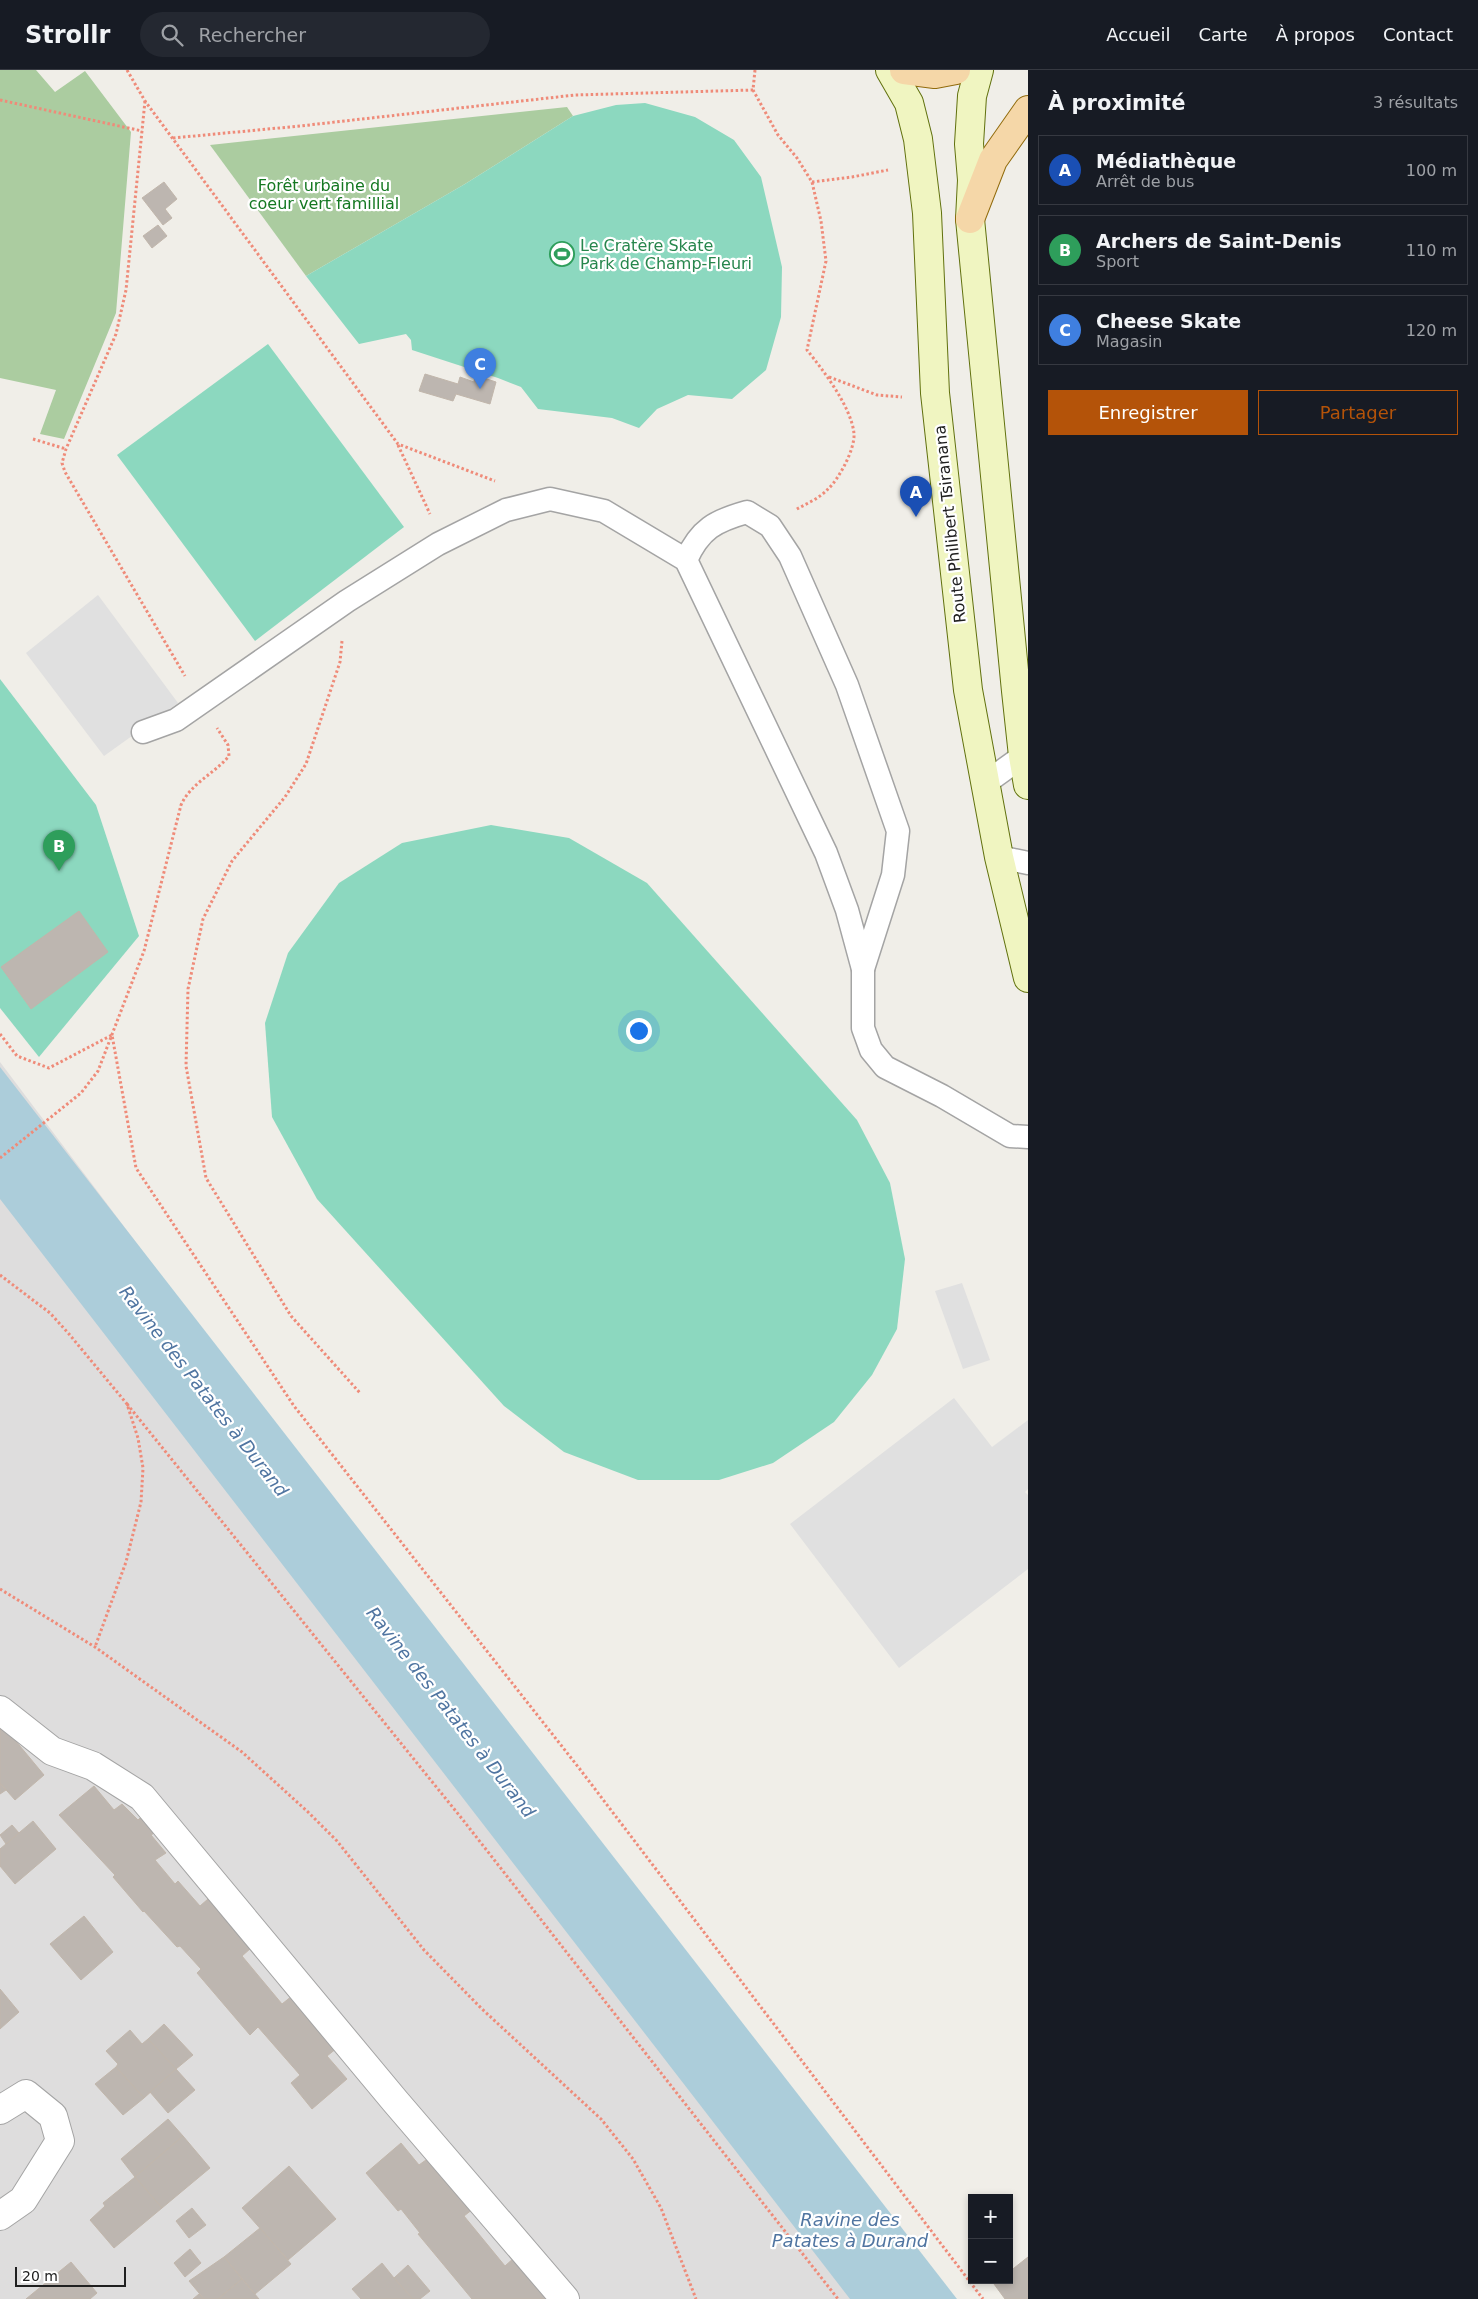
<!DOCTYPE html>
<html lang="fr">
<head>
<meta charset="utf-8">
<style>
  :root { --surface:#171b24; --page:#242831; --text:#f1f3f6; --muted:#9ea1a6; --line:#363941; --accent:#b45309 }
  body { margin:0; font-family:"DejaVu Sans",sans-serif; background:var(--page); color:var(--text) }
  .controls { position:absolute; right:15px; bottom:15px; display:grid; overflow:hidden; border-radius:0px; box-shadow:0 2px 8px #0003 }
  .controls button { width:45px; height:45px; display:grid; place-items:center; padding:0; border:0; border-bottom:1px solid var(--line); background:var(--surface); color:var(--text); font:25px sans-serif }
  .scale { position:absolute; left:15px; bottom:12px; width:111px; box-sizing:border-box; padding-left:5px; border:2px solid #202020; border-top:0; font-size:14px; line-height:18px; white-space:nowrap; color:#202020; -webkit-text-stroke:4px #fff; paint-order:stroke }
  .you { position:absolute; left:638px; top:960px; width:18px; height:18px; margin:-12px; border:4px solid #fff; border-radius:50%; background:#1a73e8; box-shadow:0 0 0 8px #1a73e833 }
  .badge { display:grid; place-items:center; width:32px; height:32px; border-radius:50%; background:var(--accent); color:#fff; font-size:16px; font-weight:700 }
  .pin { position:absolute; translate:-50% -41px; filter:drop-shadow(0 1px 2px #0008) }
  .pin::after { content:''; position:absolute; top:26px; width:18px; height:15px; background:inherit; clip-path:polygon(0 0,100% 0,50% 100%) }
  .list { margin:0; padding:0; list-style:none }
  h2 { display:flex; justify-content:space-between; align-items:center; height:65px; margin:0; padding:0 20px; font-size:21px }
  h2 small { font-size:16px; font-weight:400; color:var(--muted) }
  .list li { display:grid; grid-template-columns:32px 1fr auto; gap:15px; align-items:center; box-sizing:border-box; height:70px; margin:0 10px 10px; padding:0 10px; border:1px solid var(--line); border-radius:0px }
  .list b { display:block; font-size:19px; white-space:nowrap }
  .list p { margin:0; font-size:16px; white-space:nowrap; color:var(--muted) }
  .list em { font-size:16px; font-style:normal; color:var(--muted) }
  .actions { display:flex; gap:10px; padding:15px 20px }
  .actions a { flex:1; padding:11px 0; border:1px solid var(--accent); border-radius:0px; text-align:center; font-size:18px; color:var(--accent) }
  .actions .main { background:var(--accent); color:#fff }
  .icon { flex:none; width:28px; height:28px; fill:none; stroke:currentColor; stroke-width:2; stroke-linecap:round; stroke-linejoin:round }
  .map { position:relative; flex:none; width:1028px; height:2229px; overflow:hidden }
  header { display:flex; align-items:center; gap:30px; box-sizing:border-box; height:70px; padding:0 25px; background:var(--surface); border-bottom:1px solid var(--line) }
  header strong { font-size:24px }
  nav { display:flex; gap:28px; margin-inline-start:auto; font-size:18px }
  .search { width:350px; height:45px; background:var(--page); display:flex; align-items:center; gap:12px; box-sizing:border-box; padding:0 18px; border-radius:28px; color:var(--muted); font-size:19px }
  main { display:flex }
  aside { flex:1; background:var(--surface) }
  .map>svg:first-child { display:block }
</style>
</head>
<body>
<header>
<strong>Strollr</strong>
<div class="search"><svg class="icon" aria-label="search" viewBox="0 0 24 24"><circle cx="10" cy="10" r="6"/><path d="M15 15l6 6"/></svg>Rechercher</div>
<nav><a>Accueil</a><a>Carte</a><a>À propos</a><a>Contact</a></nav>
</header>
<main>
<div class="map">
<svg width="1028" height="2229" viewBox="0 0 1028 2229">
  <rect width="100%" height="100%" fill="#f0eee8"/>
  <path fill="#dedddd" d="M0,992L933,2229H0Z"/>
  <g fill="#abcca0">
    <path d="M0,0H36L55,22L85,1L131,62L116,243L64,369L40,364L56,320L0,308Z"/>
    <path d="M567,37L573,46L465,114L306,206L210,75Z"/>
  </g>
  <g fill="#8cd8bf">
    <path d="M645,33L695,47L734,70L761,107L782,197L781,247L766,300L732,329L688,325L657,339L639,358L612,348L538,339L521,317L498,308L412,280L411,270L406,264L359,274L306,206L465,114L573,46L616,35Z"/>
    <path d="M268,274L404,457L255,571L117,385Z"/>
    <path d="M0,609L96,735L139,866L39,987L0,938Z"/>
    <path d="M491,755L569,768L647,813L857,1050L890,1113L905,1189L897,1259L872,1305L834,1352L773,1393L719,1410H638L564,1382L504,1336L317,1129L272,1047L265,953L288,883L339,813L402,773Z"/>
  </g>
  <g fill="#e0e0e0">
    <path d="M98,525L178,633L104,686L26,583Z"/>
    <path d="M962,1213L990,1290L963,1299L935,1221Z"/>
    <path d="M954,1328L992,1377L1028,1350V1419L1025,1422L1028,1425V1499L899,1598L790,1454Z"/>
  </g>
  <path fill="#accdda" d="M0,997L957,2229H850L0,1129Z"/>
  <g fill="#bdb6b0" stroke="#c1b6ab">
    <path d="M164,112L177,129L165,139L172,148L163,155L142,128Z"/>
    <path d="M158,155L167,166L152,178L143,166Z"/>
    <path d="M425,304L458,314L460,307L474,312L475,305L496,312L490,334L456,324L453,331L419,321Z"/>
    <path d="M79,841L108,882L31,939L1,897Z"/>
    <path d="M0,1652L44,1705L15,1730L0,1713Z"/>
    <path d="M0,1713L6,1720L0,1724Z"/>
    <path d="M94,1716L114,1740L122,1734L138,1750L141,1747L154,1763L151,1765L166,1783L155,1790L175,1814L178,1811L200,1836L208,1829L223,1846L226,1844L251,1878L242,1886L282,1934L292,1926L337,1978L327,1986L347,2009L312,2039L291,2013L300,2005L258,1957L250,1965L197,1903L201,1899L180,1876L177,1877L144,1841L143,1842L113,1807L115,1805L59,1745Z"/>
    <path d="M33,1751L56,1779L15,1814L0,1796V1779Z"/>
    <path d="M12,1755L19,1763L6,1774L0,1765Z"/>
    <path d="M84,1846L113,1882L81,1910L50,1874Z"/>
    <path d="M0,1919L19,1942L0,1959Z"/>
    <path d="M164,1954L193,1985L176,1999L148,1969Z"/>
    <path d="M130,1960L142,1974L148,1969L176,1999L144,2028L116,1997L118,1994L106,1981Z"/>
    <path d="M116,1997L144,2028L123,2045L95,2014Z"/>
    <path d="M176,1999L195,2020L168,2043L150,2022Z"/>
    <path d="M168,2049L183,2066L135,2107L121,2089Z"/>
    <path d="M183,2066L210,2098L162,2138L135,2107Z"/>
    <path d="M401,2073L419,2095L430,2087L473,2139L464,2146L505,2196L515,2187L551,2229H472L418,2164L420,2163L401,2139L398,2141L366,2103Z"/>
    <path d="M289,2096L336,2149L288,2190L242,2138Z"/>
    <path d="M135,2107L162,2138L114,2178L90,2150L105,2136L103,2133Z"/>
    <path d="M192,2138L206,2155L189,2168L176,2151Z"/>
    <path d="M260,2158L291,2194L255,2224L224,2187Z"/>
    <path d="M190,2179L201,2193L185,2207L174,2193Z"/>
    <path d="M224,2187L242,2209L218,2229H204L189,2211Z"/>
    <path d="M1028,2187V2229H1005L994,2214L999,2210H1009V2202Z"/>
    <path d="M71,2192L97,2223L90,2229H26Z"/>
    <path d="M382,2193L394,2208L413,2229H361L352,2219Z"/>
    <path d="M408,2195L430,2221L420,2229H413L394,2208Z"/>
    <path d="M242,2209L259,2229H218Z"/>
    <path d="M199,2224L204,2229H193Z"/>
  </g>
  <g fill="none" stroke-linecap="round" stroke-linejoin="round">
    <defs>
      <g id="lane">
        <path d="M686,490C700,459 715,451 747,442L770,456L790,486L847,615L898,761L893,805L863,899"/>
        <path d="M143,662L176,650L347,531L438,474L506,440L550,429L604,441L686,490L826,783L847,840L863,899V958L871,980L885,997L942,1026L1010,1066L1028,1067"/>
        <path d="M984,714L1023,686L1028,685"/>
        <path d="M999,787L1028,793"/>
      </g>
      <g id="street">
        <path d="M0,1640L52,1681L93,1696L142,1727L395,2031L565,2229"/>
        <path d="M0,2040L26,2024L53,2046L60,2071L23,2130L0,2146"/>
      </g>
      <g id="secondary">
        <path d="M890,0L909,33L918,69L927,143L935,323L968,620L999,787L1028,908"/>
        <path d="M979,0L972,26L969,74L972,110L970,149L1016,621L1023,686L1028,715"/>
      </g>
      <g id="primary">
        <path d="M904,0L935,4L956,0"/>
        <path d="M970,149L993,90L1028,40"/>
      </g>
    </defs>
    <use href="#lane" stroke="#a4a4a4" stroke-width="25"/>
    <use href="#street" stroke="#a4a4a4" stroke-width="30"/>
    <use href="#secondary" stroke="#61710e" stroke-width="30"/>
    <use href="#primary" stroke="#916b0c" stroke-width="30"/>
    <g stroke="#ef8b79" stroke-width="3" stroke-dasharray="2.5 2.5" stroke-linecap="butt">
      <path d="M127,0L145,31L398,374L495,411"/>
      <path d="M755,0L753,20L778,65L797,88L812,112L821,151L826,191L807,280C823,300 852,338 854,364C855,379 839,409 828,419C820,428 806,434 795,440"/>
      <path d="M0,30L142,61"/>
      <path d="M145,31L126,220L116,264L66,379L62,393L65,402L185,606"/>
      <path d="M173,68L300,56L575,25L753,20"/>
      <path d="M812,112L852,107L888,100"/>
      <path d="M829,307L877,325L902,327"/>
      <path d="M33,369L66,379"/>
      <path d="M398,375L430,444"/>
      <path d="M342,571L340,592L306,694L285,727L232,791L203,849L188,919L186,996L206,1108L291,1246L360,1323"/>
      <path d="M0,964L17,986L49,998L112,965L136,1098L294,1336L579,1698L983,2229"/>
      <path d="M0,1088L81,1023L98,1001L144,881L181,735C191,713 214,704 229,686L228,675L217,658"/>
      <path d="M0,1205L50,1243L69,1264L127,1334L138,1368L143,1398L141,1432L126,1492L95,1577"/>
      <path d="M127,1334L463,1750L838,2229"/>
      <path d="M0,1519L95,1577L242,1682L308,1742L337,1771L424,1880L482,1939L601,2049L633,2089L661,2138L696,2229"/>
    </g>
    <use href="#lane" stroke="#fff" stroke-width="22"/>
    <use href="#street" stroke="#fff" stroke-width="28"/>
    <use href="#secondary" stroke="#f0f5c1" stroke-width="28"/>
    <use href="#primary" stroke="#f5d7a8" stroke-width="28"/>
  </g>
  <defs>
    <symbol id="stadium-ring" viewBox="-11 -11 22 22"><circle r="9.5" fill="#fff" stroke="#2e9e5b" stroke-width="1.5"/><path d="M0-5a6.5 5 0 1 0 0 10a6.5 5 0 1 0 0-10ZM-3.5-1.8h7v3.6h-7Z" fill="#2e9e5b"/></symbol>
  </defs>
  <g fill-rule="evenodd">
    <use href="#stadium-ring" x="548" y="170" width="28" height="28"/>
  </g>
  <g text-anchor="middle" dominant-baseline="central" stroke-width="4.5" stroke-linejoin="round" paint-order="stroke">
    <g font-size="16" fill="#157822" stroke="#fff">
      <text x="324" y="115">Forêt urbaine du<tspan x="324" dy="18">coeur vert famillial</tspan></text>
    </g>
    <g font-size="16" fill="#27864d" stroke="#fff" text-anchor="start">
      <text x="580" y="175">Le Cratère Skate<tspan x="580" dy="18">Park de Champ-Fleuri</tspan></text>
    </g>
    <g font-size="16" fill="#202020" stroke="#fff">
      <text transform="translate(950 454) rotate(-96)">Route Philibert Tsiranana</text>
    </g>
    <g font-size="18" font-style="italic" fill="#5075a1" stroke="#fff">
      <text transform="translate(204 1321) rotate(52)">Ravine des Patates à Durand</text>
      <text transform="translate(451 1642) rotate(52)">Ravine des Patates à Durand</text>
      <text x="850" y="2149">Ravine des<tspan x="850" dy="21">Patates à Durand</tspan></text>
    </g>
  </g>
</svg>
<div class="controls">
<button>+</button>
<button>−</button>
</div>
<div class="scale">20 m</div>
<div class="you"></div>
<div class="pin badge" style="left:916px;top:447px;background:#1a4fb4">A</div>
<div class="pin badge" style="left:59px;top:801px;background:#2e9e5b">B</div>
<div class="pin badge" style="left:480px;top:319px;background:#3f7fe0">C</div>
</div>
<aside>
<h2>À proximité<small>3 résultats</small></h2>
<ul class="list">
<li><span class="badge" style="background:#1a4fb4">A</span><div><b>Médiathèque</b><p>Arrêt de bus</p></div><em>100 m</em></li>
<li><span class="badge" style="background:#2e9e5b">B</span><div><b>Archers de Saint-Denis</b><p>Sport</p></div><em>110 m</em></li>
<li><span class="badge" style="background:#3f7fe0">C</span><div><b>Cheese Skate</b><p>Magasin</p></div><em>120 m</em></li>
</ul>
<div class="actions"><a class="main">Enregistrer</a><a>Partager</a></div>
</aside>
</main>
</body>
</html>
